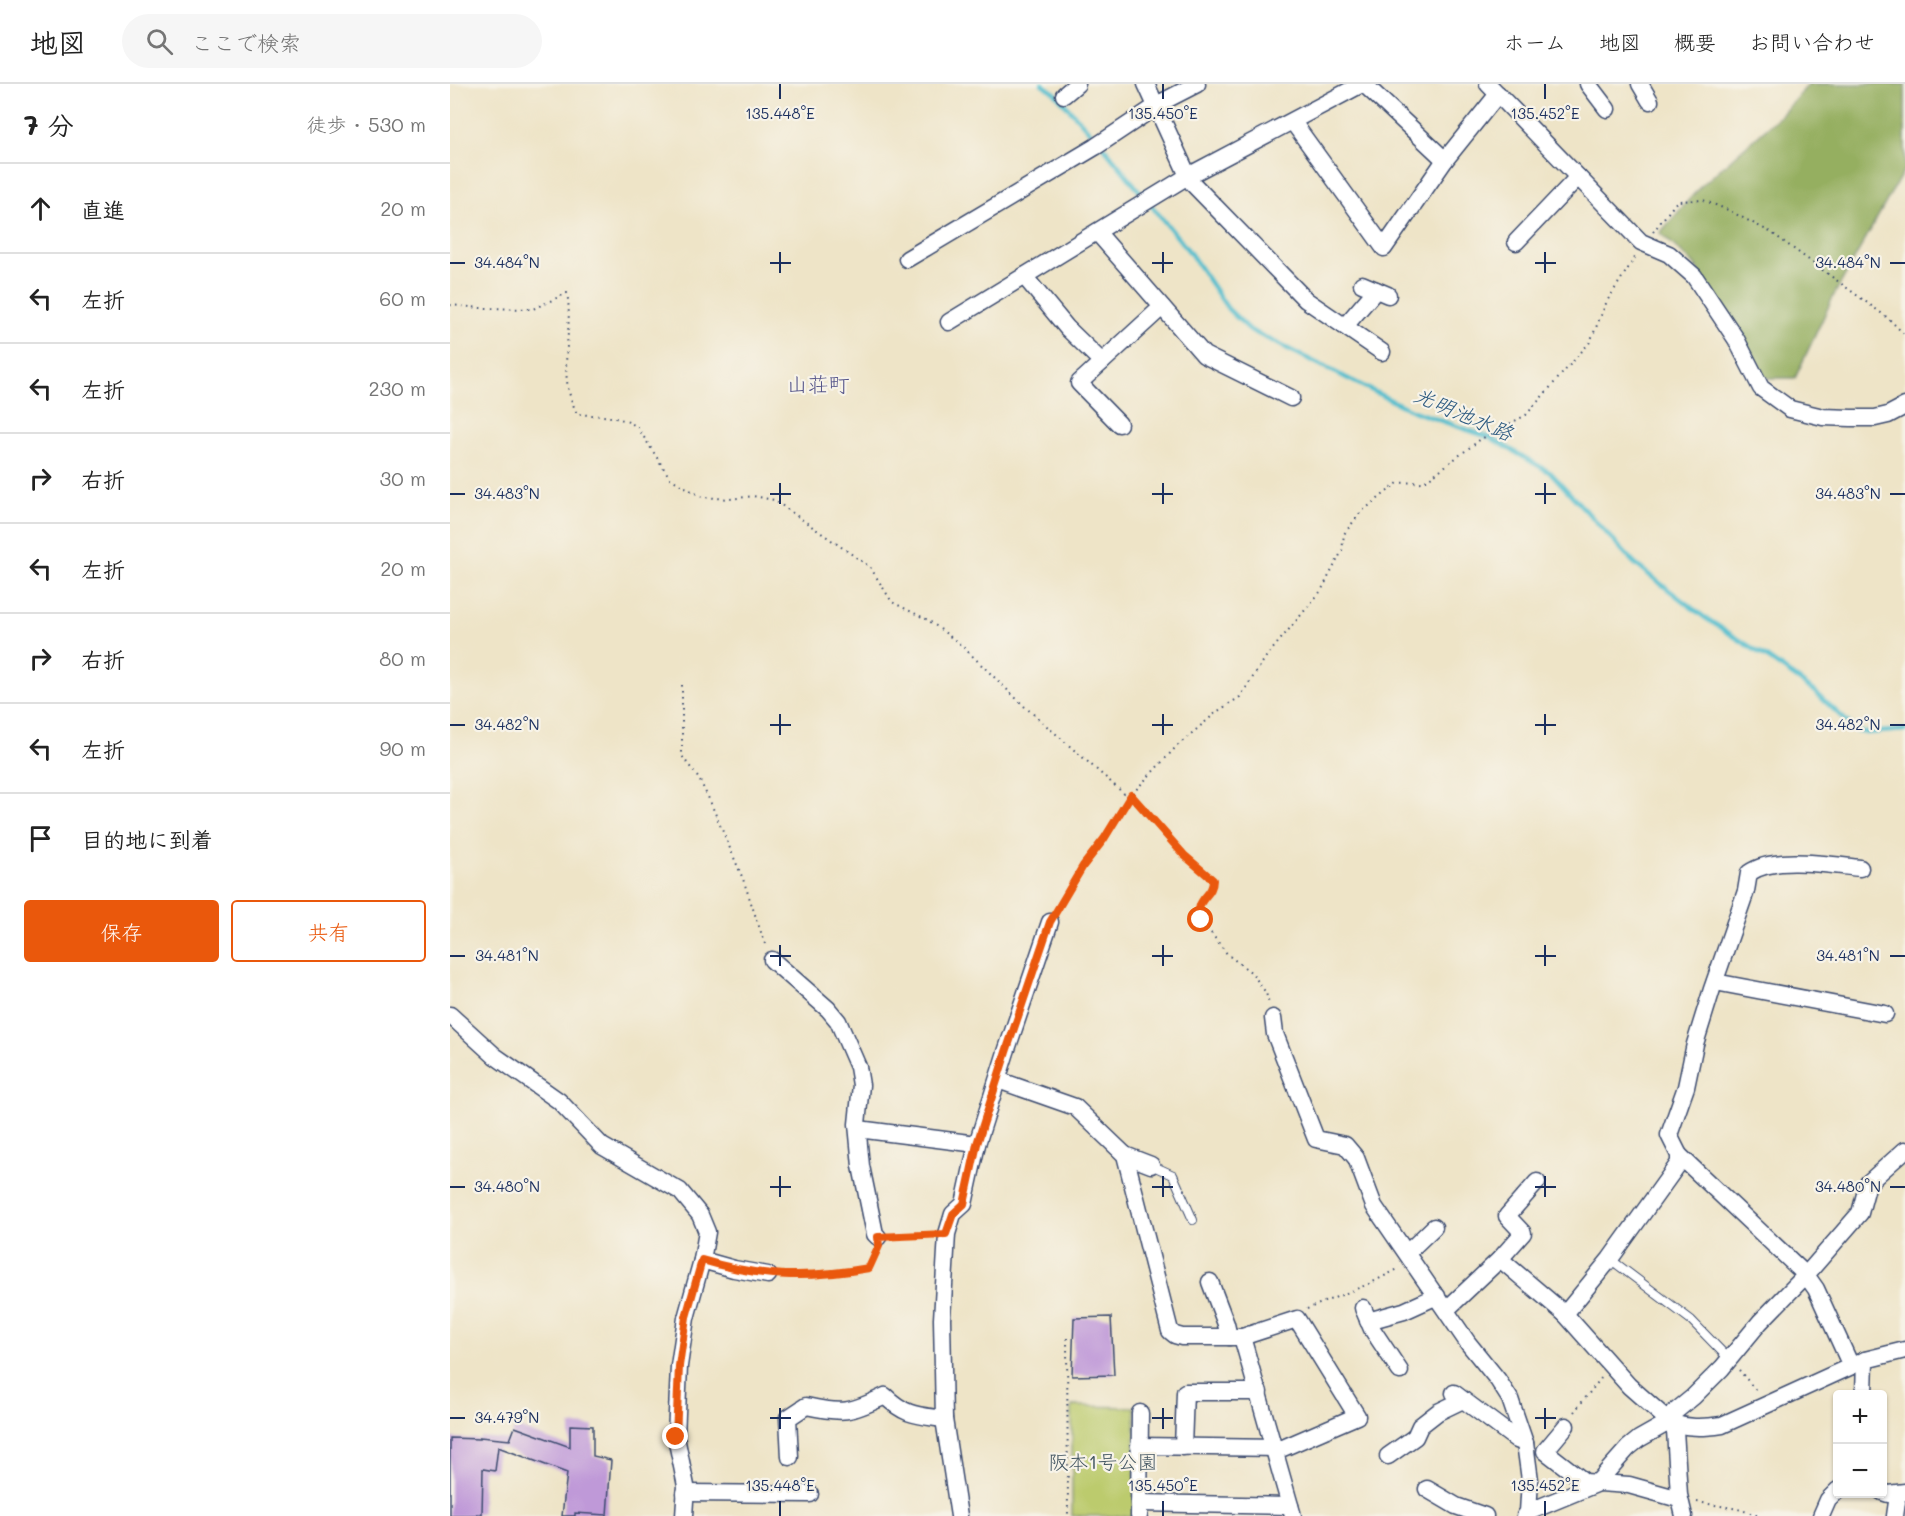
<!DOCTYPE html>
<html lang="ja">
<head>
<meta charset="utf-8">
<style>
  :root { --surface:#fff; --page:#f6f6f6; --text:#222; --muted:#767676; --line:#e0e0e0; --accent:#ea580c }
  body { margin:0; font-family:Mali,"Klee One",sans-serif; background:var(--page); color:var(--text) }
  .controls { position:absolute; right:18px; bottom:18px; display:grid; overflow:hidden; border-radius:6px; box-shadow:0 2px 4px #0004 }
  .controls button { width:54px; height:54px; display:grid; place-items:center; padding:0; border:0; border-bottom:2px solid var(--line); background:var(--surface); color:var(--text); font:30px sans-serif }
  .stop { position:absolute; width:18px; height:18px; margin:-14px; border:4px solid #ea580c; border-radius:50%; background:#fff }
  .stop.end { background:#ea580c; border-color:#fff; box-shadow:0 2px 6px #0008 }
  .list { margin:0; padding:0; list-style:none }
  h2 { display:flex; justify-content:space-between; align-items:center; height:78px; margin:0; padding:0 24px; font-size:26px }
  h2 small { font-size:20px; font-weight:400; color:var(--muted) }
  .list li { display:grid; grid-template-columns:39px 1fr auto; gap:18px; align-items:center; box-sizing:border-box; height:90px; padding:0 24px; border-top:2px solid var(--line) }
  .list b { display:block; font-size:22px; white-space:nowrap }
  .list em { font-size:20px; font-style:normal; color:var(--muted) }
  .actions { display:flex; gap:12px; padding:18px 24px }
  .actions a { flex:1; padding:14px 0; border:2px solid var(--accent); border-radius:6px; text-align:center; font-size:21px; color:var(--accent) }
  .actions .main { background:var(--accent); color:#fff }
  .icon { flex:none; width:33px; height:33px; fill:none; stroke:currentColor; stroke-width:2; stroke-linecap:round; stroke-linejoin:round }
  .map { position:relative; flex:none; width:1455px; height:1432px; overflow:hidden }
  header { display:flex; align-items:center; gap:36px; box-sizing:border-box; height:84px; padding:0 30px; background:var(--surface); border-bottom:2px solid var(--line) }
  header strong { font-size:28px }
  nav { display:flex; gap:33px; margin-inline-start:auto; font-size:21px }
  .search { width:420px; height:54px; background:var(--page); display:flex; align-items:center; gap:15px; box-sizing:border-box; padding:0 21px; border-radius:33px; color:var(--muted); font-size:22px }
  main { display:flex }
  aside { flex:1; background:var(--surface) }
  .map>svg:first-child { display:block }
</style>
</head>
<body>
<header>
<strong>地図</strong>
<div class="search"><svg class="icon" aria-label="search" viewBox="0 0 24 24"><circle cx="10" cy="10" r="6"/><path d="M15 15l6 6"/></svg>ここで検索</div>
<nav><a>ホーム</a><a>地図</a><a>概要</a><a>お問い合わせ</a></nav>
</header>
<main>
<aside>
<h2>7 分<small>徒歩 · 530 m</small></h2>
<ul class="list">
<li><svg class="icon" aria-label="ahead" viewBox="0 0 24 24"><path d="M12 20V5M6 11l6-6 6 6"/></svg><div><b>直進</b></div><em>20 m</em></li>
<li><svg class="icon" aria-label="left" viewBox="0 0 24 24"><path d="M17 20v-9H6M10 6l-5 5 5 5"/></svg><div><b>左折</b></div><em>60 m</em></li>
<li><svg class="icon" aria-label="left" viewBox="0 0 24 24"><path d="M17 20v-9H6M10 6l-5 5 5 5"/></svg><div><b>左折</b></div><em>230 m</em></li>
<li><svg class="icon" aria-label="right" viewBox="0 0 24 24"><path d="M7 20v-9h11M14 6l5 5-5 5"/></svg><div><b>右折</b></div><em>30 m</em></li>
<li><svg class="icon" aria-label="left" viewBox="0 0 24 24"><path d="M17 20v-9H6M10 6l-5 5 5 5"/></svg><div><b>左折</b></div><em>20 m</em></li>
<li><svg class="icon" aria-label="right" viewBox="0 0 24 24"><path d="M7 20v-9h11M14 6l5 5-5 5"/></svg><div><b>右折</b></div><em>80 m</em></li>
<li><svg class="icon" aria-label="left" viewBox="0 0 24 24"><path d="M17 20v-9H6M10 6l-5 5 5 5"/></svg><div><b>左折</b></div><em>90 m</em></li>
<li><svg class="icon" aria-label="arrive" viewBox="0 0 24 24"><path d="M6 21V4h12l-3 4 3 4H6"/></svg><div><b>目的地に到着</b></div></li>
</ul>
<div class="actions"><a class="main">保存</a><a>共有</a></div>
</aside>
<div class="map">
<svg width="1455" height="1432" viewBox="0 0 1455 1432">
  <rect width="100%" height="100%" fill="#f7f3e8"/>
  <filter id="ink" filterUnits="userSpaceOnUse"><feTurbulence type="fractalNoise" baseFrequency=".0167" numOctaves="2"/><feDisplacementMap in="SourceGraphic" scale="12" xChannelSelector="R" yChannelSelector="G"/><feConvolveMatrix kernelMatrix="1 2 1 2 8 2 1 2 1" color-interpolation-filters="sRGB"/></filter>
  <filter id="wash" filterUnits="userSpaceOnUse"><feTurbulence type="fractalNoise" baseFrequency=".008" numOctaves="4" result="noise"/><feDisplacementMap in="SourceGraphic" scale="24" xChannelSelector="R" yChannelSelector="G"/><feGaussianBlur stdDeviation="1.35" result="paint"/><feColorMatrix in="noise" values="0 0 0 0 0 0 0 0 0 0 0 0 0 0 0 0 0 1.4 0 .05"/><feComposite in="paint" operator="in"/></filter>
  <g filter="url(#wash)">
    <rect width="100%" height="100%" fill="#eee4c7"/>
    <path fill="#bccb6d" stroke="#6c7d66" stroke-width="1.5" d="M622,1322L685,1323V1432H622Z"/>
    <path fill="#95af60" stroke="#586f5f" stroke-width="1.5" d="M1359,0H1455V84L1383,213L1345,294H1316L1244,180L1210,149L1250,103L1332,30Z"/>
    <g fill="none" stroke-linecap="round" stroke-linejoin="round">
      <g stroke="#53bece" stroke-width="4.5">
        <path d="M592,0L605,9L647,56"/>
        <path d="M653,62L695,114"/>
        <path d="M700,120L738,166L778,225L800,246L963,327L1041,354L1101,389L1185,480L1254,533L1319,575L1364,607L1407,647L1417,649L1455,646"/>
      </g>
    </g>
    <g id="blocks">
      <g fill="#bf99d8">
        <path d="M661,1233L664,1291L622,1292L624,1234Z"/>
        <path d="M120,1341L143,1342V1372L161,1376L157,1431L125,1429V1432H112L117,1389L48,1363L45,1387L33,1385L32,1430H27V1432H0V1354L30,1355V1353L60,1356L65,1343L120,1363Z"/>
      </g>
    </g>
  </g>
  <g filter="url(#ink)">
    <use href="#blocks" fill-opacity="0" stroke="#3b4a6e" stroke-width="1.5"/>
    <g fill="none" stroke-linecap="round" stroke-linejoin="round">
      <defs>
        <g id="service">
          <path d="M701,1081L723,1091L743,1136"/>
          <path d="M1160,1175L1241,1236L1279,1275"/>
        </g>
        <g id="minor">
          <path d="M696,0L738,92L912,0"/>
          <path d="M914,0L995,76"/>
          <path d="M1038,0L1191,158L1219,170L1244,192L1286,255L1311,304L1340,325L1373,333L1401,334H1425L1438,331L1455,322"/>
          <path d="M1138,0L1157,25"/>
          <path d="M1190,0L1200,17"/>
          <path d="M614,11L627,0"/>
          <path d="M843,38L934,164L995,76L1048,10"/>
          <path d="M647,148L754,271L841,314"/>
          <path d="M1066,158L1128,93"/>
          <path d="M457,175L645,63L714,17L747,0"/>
          <path d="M574,192L617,244L652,278"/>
          <path d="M912,200L938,211"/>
          <path d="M499,238L738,92L743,100L856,216L932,268"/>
          <path d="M895,242L926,206"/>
          <path d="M669,340L629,299L712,223"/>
          <path d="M322,876L378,925L388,937L408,983L411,1001L407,1040L411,1082L425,1150L428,1153"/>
          <path d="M1265,898L1435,930"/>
          <path d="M0,931L45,972L109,1017L152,1062L230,1107L250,1131L257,1148L252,1176L236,1234L229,1282L226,1353L236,1402L234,1432"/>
          <path d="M823,934L825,950L866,1055L895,1061L906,1074L924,1122L1018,1259L1048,1296L1060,1315L1075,1359L1080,1396L1078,1428L1075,1432"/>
          <path d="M548,996L625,1023L675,1071L720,1247L725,1251L732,1253H792L843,1432"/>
          <path d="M408,1045L527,1060"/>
          <path d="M675,1071L701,1081"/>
          <path d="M1229,1071L1356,1191L1366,1205L1401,1282"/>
          <path d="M957,1169L984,1143"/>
          <path d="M1050,1175L1073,1149L1057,1132L1087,1098"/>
          <path d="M252,1176L284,1185L318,1191"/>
          <path d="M760,1198L776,1240L779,1253"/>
          <path d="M913,1224L922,1245L950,1287"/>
          <path d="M996,1226L1050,1175L1115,1230L1160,1175L1229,1079V1071L1219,1051L1236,1003L1245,960L1262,905L1296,807L1299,789C1324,771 1380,781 1410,784"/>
          <path d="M1115,1230L1179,1302L1212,1331L1225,1346L1229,1411L1234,1432"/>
          <path d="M918,1237L954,1227L987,1212"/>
          <path d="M1004,1309L1067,1356L1075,1359"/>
          <path d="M1414,1310L1415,1276"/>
          <path d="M1219,1338C1237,1344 1252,1344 1272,1341L1415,1276L1455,1266"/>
          <path d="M1116,1342L1095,1367L1135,1398L1179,1401L1229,1415"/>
          <path d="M689,1362L833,1364L907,1332L847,1235L792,1253"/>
          <path d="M733,1363L735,1308H809"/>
          <path d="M938,1372L965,1353L970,1342L988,1328L1013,1316"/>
          <path d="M340,1373L338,1334L356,1322C393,1330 400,1329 435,1312C456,1332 466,1331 494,1335"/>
          <path d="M977,1405L1006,1422L1035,1432"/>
          <path d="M1432,1408L1438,1410L1455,1408"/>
          <path d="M235,1409L360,1410"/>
          <path d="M689,1419L840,1422"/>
          <path d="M1078,1428L1146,1400L1178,1364L1189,1355L1219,1338L1221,1331L1243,1313L1272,1284L1310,1238L1356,1191L1410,1129L1418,1099L1455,1066"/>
          <path d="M509,1432L494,1335L492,1235L497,1150L503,1130L514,1120L527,1060L556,968L600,838"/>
          <path d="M689,1432L690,1329"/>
          <path d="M1371,1432L1378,1416L1388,1406"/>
          <path d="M1445,1432L1447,1418"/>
        </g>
      </defs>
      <use href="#service" stroke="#3b4a6e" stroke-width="10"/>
      <use href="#minor" stroke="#3b4a6e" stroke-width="19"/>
      <g stroke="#3b4a6e" stroke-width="2" stroke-dasharray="1.5 4.5" stroke-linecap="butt">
        <path d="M1203,148L1227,117L1253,116L1278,126L1322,149L1438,234L1455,251"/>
        <path d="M0,221L31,224L83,225L117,209C123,241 111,276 119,308C121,316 124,323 127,330C147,332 173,331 188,344L220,394L252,413L280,415L303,412L324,416L420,483L442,518L478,536L510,560L574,622L679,714"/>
        <path d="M232,601V672L249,695L259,715L293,795L316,863"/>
        <path d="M681,711L734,771L763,796V803L750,819L748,828L751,836L778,871L802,889L816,909L819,920"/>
        <path d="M607,825L633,782L654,755L681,711L727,662L768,627L790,613L816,573L871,507L892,467L894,450L910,429L948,399L974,398L1031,355L1076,331L1140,258L1157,217L1186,172"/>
        <path d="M443,1152L482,1151"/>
        <path d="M332,1192C361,1194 390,1189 419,1184L427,1168"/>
        <path d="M857,1225L921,1199L950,1184"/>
        <path d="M617,1254L618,1432"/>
        <path d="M1289,1286L1308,1309"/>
        <path d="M1124,1328L1152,1293"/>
        <path d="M1401,1412L1419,1413"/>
        <path d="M1247,1418L1288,1425L1310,1432"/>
      </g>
      <use href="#service" stroke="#fff" stroke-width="8"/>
      <use href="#minor" stroke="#fff" stroke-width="16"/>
    </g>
  </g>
  <g fill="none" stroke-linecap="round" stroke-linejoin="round" filter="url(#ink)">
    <path stroke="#ea580c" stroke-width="8" d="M226,1353L229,1282L236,1233L252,1176C312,1194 357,1195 419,1184L429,1162L428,1153L496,1150L503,1130L514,1120L527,1060L556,968L600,838L633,782L654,755L681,711L734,771L763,796C763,814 743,814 751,836"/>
  </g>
  <path fill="none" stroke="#1b2f5e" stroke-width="2" d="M330,0V15M713,0V15M1095,0V15M330,168V189M713,168V189M1095,168V189M0,179H15M320,179H341M702,179H723M1085,179H1106M1440,179H1455M330,399V420M713,399V420M1095,399V420M0,410H15M320,410H341M702,410H723M1085,410H1106M1440,410H1455M330,630V651M713,630V651M1095,630V651M0,641H15M320,641H341M702,641H723M1085,641H1106M1440,641H1455M330,861V882M713,861V882M1095,861V882M0,872H15M320,872H341M702,872H723M1085,872H1106M1440,872H1455M330,1092V1113M713,1092V1113M1095,1092V1113M0,1103H15M320,1103H341M702,1103H723M1085,1103H1106M1440,1103H1455M330,1324V1345M713,1324V1345M1095,1324V1345M0,1334H15M320,1334H341M702,1334H723M1085,1334H1106M330,1417V1432M713,1417V1432M1095,1417V1432"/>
  <g text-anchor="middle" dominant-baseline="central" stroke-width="4.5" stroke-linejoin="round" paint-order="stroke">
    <g font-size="20" fill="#435662" stroke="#f7f3e8">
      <text x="653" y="1377">阪本1号公園</text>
    </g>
    <g font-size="21" fill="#545489" stroke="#f7f3e8">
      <text x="368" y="299">山荘町</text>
    </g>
    <g font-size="21" font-style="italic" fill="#2c5a80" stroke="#f7f3e8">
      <text transform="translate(1014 329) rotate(23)">光明池水路</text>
    </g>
  </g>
  <g font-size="15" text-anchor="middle" fill="#1b2f5e" stroke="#f7f3e8" stroke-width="4.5" stroke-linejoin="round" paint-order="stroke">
    <text x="330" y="35">135.448°E</text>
    <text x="713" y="35">135.450°E</text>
    <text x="1095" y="35">135.452°E</text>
    <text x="57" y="184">34.484°N</text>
    <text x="1398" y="184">34.484°N</text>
    <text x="57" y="415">34.483°N</text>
    <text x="1398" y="415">34.483°N</text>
    <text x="57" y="646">34.482°N</text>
    <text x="1398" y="646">34.482°N</text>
    <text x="57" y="877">34.481°N</text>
    <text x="1398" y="877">34.481°N</text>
    <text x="57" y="1108">34.480°N</text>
    <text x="1398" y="1108">34.480°N</text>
    <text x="57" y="1339">34.479°N</text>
    <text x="330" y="1407">135.448°E</text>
    <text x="713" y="1407">135.450°E</text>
    <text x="1095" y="1407">135.452°E</text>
  </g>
</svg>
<div class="controls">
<button>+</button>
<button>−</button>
</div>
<div class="stop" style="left:751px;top:836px"></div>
<div class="stop end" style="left:226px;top:1353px"></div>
</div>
</main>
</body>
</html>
